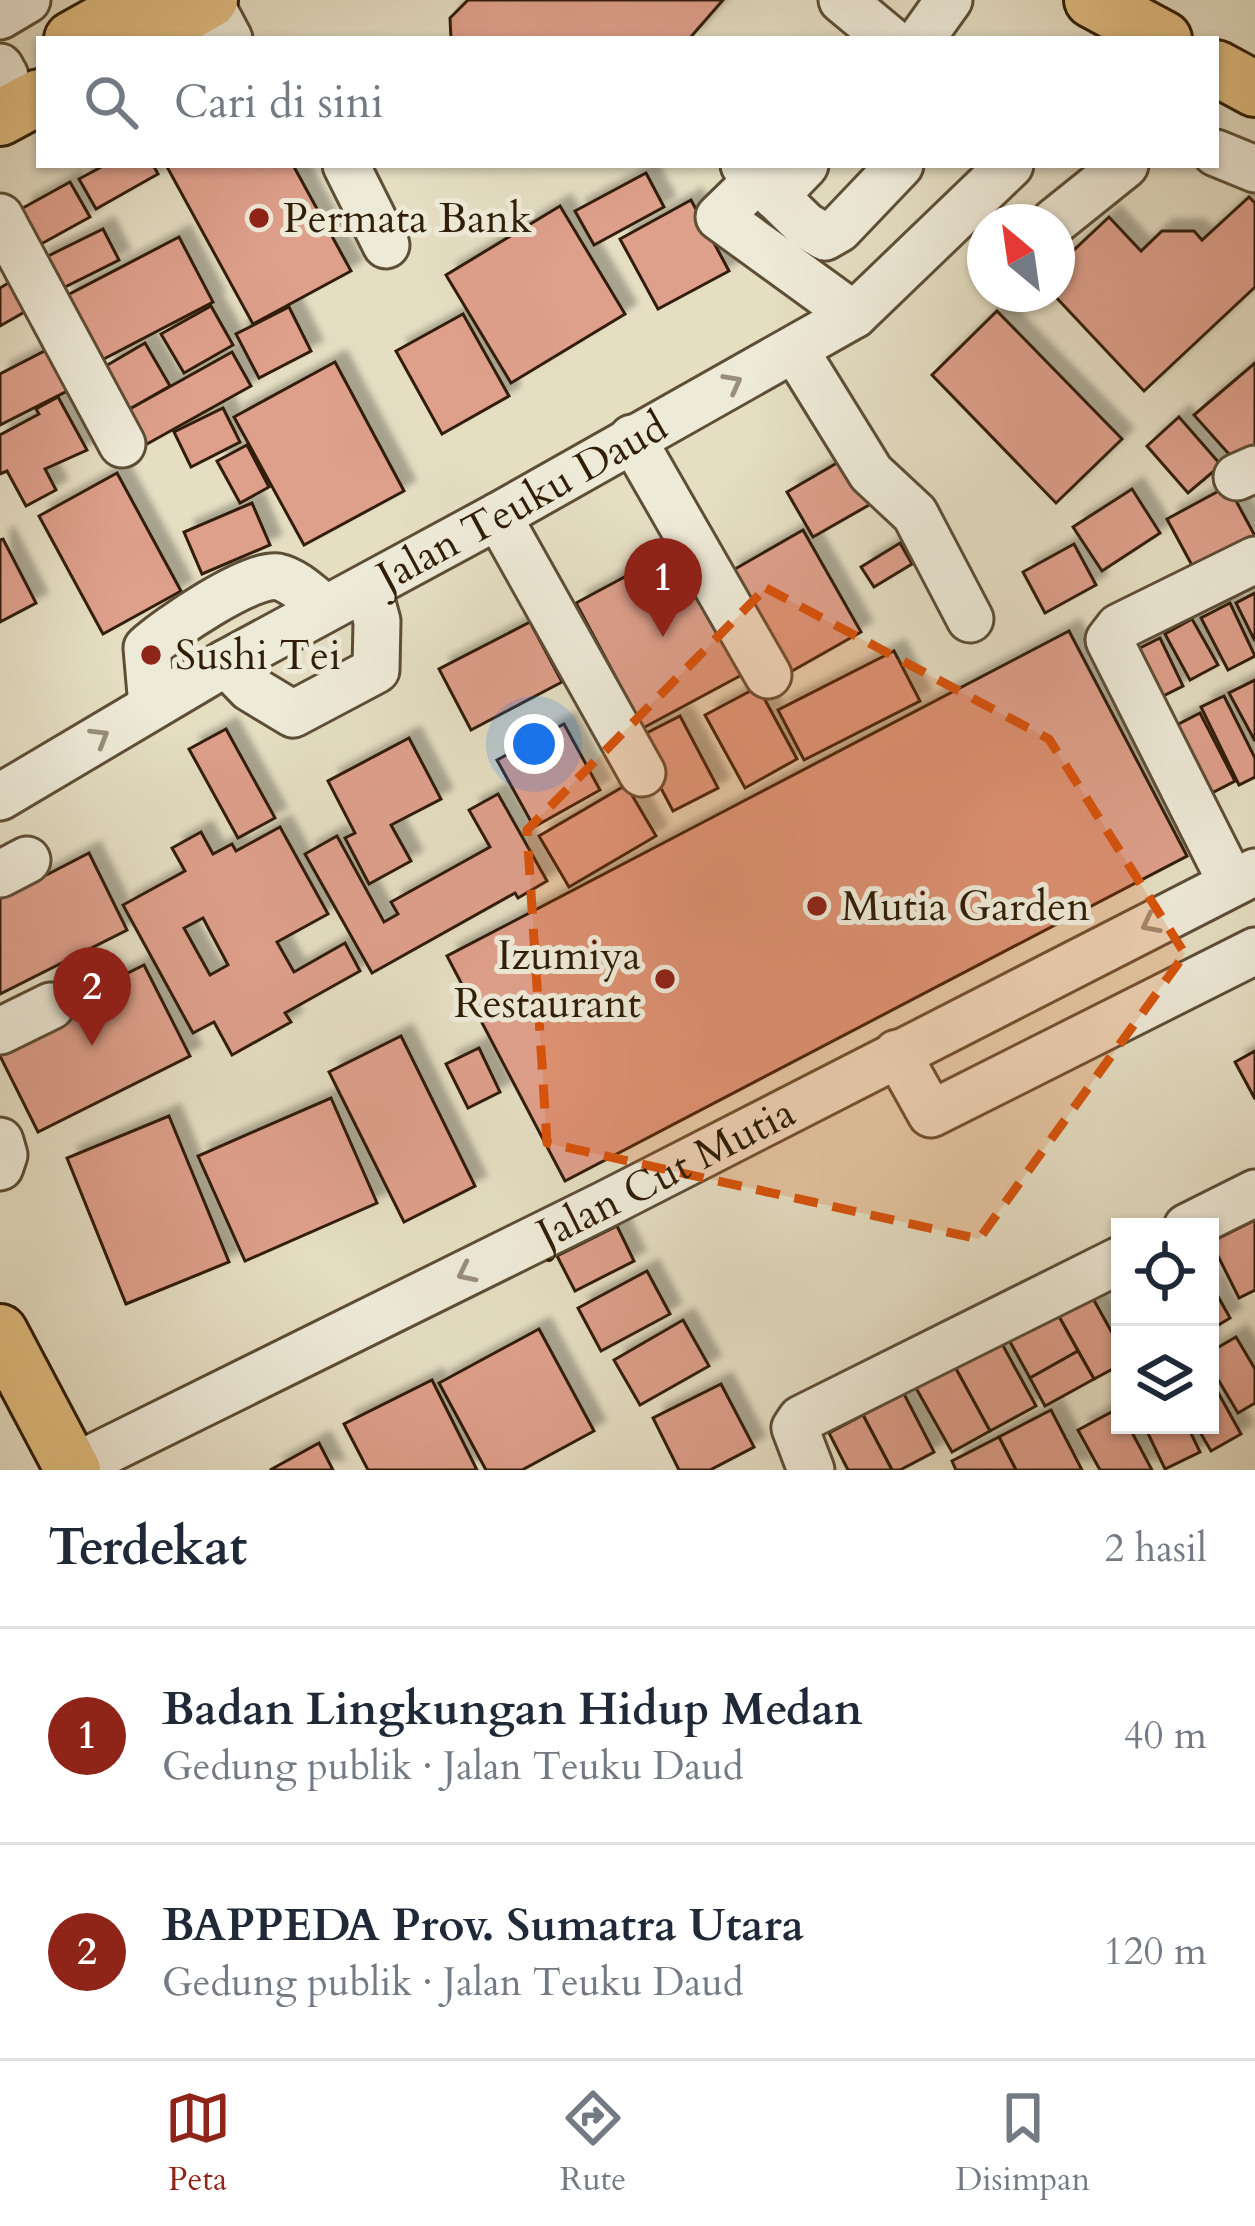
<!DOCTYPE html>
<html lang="id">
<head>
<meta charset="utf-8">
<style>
  :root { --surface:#fff; --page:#f6f6f7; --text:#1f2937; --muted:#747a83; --line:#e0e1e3; --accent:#8f2418 }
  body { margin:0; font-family:Cardo,serif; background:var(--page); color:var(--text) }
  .controls { position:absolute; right:36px; bottom:36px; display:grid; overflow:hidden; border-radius:0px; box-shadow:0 3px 9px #0004 }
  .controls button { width:108px; height:108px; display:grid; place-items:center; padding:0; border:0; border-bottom:3px solid var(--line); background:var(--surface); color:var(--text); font:60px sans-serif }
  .compass { position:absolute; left:967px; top:204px; width:108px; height:108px; border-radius:50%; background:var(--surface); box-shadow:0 3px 9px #0004; rotate:331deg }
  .you { position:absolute; left:534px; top:744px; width:42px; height:42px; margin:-30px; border:9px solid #fff; border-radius:50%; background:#1a73e8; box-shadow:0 0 0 18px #1a73e833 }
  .badge { display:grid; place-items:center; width:78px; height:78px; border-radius:50%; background:var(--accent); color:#fff; font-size:39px; font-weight:700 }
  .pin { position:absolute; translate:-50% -99px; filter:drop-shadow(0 3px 6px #0008) }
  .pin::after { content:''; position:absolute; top:63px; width:42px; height:36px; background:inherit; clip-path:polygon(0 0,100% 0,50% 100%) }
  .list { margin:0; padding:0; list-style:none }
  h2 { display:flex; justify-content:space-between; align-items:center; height:156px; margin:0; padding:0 48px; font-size:51px }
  h2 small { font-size:39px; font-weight:400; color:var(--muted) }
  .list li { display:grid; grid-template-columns:78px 1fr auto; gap:36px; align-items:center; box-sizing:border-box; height:216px; padding:0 48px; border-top:3px solid var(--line) }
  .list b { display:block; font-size:45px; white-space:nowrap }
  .list p { margin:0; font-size:39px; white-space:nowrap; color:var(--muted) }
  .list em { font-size:39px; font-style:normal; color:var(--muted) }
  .icon { flex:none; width:66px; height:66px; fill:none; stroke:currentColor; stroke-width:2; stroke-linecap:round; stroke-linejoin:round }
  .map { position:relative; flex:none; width:1255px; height:1470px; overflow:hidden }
  .search { position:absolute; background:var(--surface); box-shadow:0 3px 9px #0004; left:36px; right:36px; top:36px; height:132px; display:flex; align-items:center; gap:30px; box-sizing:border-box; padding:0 42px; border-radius:0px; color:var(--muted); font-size:45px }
  .sheet { height:588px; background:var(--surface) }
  nav { display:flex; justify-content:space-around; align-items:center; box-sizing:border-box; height:168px; border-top:3px solid var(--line); background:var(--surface); font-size:33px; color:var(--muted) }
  nav a { display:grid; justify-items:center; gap:6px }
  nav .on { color:var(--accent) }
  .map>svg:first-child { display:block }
</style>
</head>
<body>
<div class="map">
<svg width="1255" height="1470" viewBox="0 0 1255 1470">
  <defs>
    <filter id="shadow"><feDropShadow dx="11" dy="-11" stdDeviation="3" flood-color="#0004"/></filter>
  </defs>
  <rect width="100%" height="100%" fill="#e5dec3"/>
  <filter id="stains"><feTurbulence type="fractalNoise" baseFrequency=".00167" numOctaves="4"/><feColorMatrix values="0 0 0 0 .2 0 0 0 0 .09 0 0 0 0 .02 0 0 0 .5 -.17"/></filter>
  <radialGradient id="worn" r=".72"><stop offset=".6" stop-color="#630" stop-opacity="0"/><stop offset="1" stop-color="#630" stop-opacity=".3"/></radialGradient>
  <g fill="#de9f8b" stroke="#301e07" stroke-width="3" fill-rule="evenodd" filter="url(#shadow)">
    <path d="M468,0H723L689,39H451L450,18Z"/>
    <path d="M105,165H153L158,174L96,209L79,179Z"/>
    <path d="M166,165H293L351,271L253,324Z"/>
    <path d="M646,173L664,207L594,245L575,211Z"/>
    <path d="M70,182L90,217L41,244L21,209Z"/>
    <path d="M1249,197L1255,203V287L1144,391L1053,294H1057V266L1109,217L1141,251L1162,231H1194L1202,240Z"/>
    <path d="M691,200L729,271L658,309L620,239Z"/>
    <path d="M560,206L625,314L511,383L446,275Z"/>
    <path d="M103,229L119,260L53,293L38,261Z"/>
    <path d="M179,237L213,302L96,363L62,298Z"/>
    <path d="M23,274L35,306L0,326V288Z"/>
    <path d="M211,306L233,345L184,373L161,334Z"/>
    <path d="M289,307L311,351L259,378L236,334Z"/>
    <path d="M997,311L1122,439L1056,503L932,375Z"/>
    <path d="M463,314L509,396L442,434L396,351Z"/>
    <path d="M60,343L81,384L0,425V374Z"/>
    <path d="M145,343L170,386L128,410L104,367Z"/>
    <path d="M232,352L251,386L147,444L128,410Z"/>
    <path d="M335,362L404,491L304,545L234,417Z"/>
    <path d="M1255,363V446L1236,462L1194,415Z"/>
    <path d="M58,397L87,450L45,469L56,490L26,506L7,471L0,474V435L39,414L36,409Z"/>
    <path d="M223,408L240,442L191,467L174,432Z"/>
    <path d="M1179,417L1221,465L1188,493L1147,446Z"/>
    <path d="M247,445L269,487L240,503L217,461Z"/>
    <path d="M849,456L876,501L813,537L787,492Z"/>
    <path d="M117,473L181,591L103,634L39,516Z"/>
    <path d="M1228,486L1255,536L1194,569L1167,519Z"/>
    <path d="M1132,489L1160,533L1102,571L1073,527Z"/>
    <path d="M252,503L270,545L202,574L184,532Z"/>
    <path d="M803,530L861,632L785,675L728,573Z"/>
    <path d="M3,539L36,603L0,622V540Z"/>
    <path d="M900,543L912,564L874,587L861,567Z"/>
    <path d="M1074,544L1096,585L1045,613L1023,572Z"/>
    <path d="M684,545L751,670L643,728L576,603Z"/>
    <path d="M1255,593V641L1236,603Z"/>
    <path d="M1230,603L1255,656L1228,670L1201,618Z"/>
    <path d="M1192,619L1218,665L1190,680L1165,634Z"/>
    <path d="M530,622L562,682L471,730L439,669Z"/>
    <path d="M1069,631L1187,856L565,1181L447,956Z"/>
    <path d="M1160,638L1183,686L1151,702L1128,654Z"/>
    <path d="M894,651L920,701L804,760L778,710Z"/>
    <path d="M1255,680V741L1229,693Z"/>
    <path d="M758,687L797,759L745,788L705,715Z"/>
    <path d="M1224,696L1255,758V777L1239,785L1201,707Z"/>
    <path d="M1200,713L1235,781L1206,796L1171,728Z"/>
    <path d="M680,716L718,788L673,811L635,739Z"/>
    <path d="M564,724L600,790L534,827L497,760Z"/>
    <path d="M226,729L275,818L238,838L189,749Z"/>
    <path d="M409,738L441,799L391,825L411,861L369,884L345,838L355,833L328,781Z"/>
    <path d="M626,785L656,836L569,887L539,836Z"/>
    <path d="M498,794L547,881L518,898L515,893L372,973L305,854L337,836L384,922L398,914L391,902L490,847L469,810Z"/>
    <path d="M280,827L328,914L277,942L294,972L345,943L360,971L285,1013L291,1022L232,1055L214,1022L193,1033L123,905L185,871L172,848L201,832L213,854L232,844L236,851ZM203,918L228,965L210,975L184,928Z"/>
    <path d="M89,853L127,930L0,994V899Z"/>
    <path d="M144,965L190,1056L38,1132L0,1056V1037Z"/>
    <path d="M401,1036L475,1186L404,1222L329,1072Z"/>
    <path d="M479,1048L500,1092L468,1108L446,1064Z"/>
    <path d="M1255,1051V1099L1235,1062Z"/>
    <path d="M331,1098L377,1203L245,1261L198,1156Z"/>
    <path d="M169,1116L229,1262L126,1304L67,1158Z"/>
    <path d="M1255,1220V1290L1239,1298L1211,1242Z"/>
    <path d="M617,1226L634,1261L575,1291L557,1256Z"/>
    <path d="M647,1271L670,1314L601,1351L578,1308Z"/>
    <path d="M1210,1282L1230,1318L1210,1330Z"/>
    <path d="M1091,1295L1120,1347V1365L1094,1379L1057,1313Z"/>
    <path d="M1057,1313L1078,1351L1030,1378L1009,1340Z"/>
    <path d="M683,1320L709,1366L640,1405L614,1360Z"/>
    <path d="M539,1329L594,1431L522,1470H486L439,1383Z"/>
    <path d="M1236,1337L1255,1369V1403L1238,1413L1210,1366V1352Z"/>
    <path d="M1001,1342L1036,1406L990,1431L955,1367Z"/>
    <path d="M1078,1351L1094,1379L1045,1406L1030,1378Z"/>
    <path d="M955,1367L990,1431L952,1452L916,1388Z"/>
    <path d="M1210,1378L1241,1434L1211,1451L1196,1425H1210Z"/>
    <path d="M432,1380L477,1470H368L344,1424Z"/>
    <path d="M721,1384L754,1447L710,1470H679L653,1418Z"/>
    <path d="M904,1394L934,1452L900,1470H892L863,1415Z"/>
    <path d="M1119,1408L1120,1425H1128L1152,1470H1100L1078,1430Z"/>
    <path d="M1051,1410L1082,1470H1016L999,1437Z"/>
    <path d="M863,1415L892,1470H848L829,1433Z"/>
    <path d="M1144,1425H1187L1200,1452L1165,1469Z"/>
    <path d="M999,1437L1016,1470H956L952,1461Z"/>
    <path d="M319,1443L333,1470H270Z"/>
  </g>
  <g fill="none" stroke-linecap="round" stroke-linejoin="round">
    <defs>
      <g id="minor">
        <path d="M842,0L889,39"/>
        <path d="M209,1L229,39"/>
        <path d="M0,16L27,0"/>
        <path d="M921,39L949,0"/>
        <path d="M0,67L5,76"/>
        <path d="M1216,153L1255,169"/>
        <path d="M346,165L386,245"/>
        <path d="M744,165L805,225L825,237L839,229L900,165"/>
        <path d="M758,179L719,217L854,315"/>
        <path d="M775,196L805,165"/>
        <path d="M0,217L122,444"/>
        <path d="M1054,222L1125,165"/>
        <path d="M795,350L871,473L915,514L970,619"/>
        <path d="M632,438L768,675"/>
        <path d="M1237,477L1255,469"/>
        <path d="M498,516L642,773"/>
        <path d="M226,663L250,688L293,714L376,670L377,621L368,588"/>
        <path d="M152,706L147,648C166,630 253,571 278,577C294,580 312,598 325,608"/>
        <path id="s1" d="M0,797L226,663L498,516L854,315L1010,165"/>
        <path d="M0,874L27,860"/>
        <path d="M1231,882L1109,640L1119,627L1255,560"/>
        <path d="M0,1031L51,1006"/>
        <path d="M897,1053L931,1114L1255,951"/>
        <path d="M0,1141L4,1155L0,1167"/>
        <path d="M1187,1227L1255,1193"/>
        <path id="s2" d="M72,1468L606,1204L1255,872"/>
        <path d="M811,1470L795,1428L801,1419L1120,1260"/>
      </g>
      <g id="major">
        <path d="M1092,0L1164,39"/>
        <path d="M72,39L142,0"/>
        <path d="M141,39L210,0"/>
        <path d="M1216,68L1255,89"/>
        <path d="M0,118L39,97"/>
        <path d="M0,1332L73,1470"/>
      </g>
    </defs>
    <use href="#minor" stroke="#5d4e36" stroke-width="51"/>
    <use href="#major" stroke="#301e07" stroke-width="60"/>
    <use href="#minor" stroke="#eeead8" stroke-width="45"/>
    <use href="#major" stroke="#e2bf82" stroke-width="54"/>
  </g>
  <defs><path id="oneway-chevron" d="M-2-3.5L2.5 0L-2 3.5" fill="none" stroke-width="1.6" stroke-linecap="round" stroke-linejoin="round" transform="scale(3)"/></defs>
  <g stroke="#988e7a">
    <use href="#oneway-chevron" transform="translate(733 383) rotate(-28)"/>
    <use href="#oneway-chevron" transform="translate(100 737) rotate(-31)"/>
    <use href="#oneway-chevron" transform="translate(1150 924) rotate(153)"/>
    <use href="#oneway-chevron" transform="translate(466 1273) rotate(154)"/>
  </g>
  <path fill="#d6530c" fill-opacity="0.2" stroke="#d6530c" stroke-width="9" stroke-dasharray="24 15" stroke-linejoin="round" d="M766,588L1049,739L1185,954L979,1239L547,1143L527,830Z"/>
  <g fill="#8f2418" stroke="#eeead8" stroke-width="4.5">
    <circle cx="259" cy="218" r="12"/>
    <circle cx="151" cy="655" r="12"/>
    <circle cx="817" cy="906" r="12"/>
    <circle cx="665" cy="979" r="12"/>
  </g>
  <g text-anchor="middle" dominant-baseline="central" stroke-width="10" stroke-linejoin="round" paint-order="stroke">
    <g font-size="42" fill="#301e07" stroke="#eeead8" text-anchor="start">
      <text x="283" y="218">Permata Bank</text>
      <text x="175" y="655">Sushi Tei</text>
      <text x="841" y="906">Mutia Garden</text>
      <text x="641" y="955" text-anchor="end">Izumiya<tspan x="641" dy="48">Restaurant</tspan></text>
    </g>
    <g font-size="42" fill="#301e07" stroke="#eeead8">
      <text stroke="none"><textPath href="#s1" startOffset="600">Jalan Teuku Daud</textPath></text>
      <text stroke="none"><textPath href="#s2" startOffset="663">Jalan Cut Mutia</textPath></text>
    </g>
  </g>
  <rect width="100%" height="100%" filter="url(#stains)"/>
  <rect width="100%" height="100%" fill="url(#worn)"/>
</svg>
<div class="controls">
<button><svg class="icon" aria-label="locate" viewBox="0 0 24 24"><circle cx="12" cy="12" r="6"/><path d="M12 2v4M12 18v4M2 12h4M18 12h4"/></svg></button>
<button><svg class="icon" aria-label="layers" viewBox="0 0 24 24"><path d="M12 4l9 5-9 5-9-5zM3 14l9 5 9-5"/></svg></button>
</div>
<svg class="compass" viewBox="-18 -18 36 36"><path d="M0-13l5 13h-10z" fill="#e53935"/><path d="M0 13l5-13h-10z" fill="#747a83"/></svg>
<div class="you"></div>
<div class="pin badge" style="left:663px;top:637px">1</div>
<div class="pin badge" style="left:92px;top:1046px">2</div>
<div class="search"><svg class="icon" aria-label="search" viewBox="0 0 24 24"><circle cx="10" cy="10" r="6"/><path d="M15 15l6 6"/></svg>Cari di sini</div>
</div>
<section class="sheet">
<h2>Terdekat<small>2 hasil</small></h2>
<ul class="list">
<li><span class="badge">1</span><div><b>Badan Lingkungan Hidup Medan</b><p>Gedung publik · Jalan Teuku Daud</p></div><em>40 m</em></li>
<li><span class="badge">2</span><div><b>BAPPEDA Prov. Sumatra Utara</b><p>Gedung publik · Jalan Teuku Daud</p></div><em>120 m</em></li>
</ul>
</section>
<nav>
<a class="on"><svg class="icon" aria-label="map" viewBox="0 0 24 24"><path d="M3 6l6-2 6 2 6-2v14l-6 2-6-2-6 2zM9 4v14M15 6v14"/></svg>Peta</a>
<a><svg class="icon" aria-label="directions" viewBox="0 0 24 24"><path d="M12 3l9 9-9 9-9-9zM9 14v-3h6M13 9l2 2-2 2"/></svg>Rute</a>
<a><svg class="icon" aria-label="saved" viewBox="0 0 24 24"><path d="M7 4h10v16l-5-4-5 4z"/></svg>Disimpan</a>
</nav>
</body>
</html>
